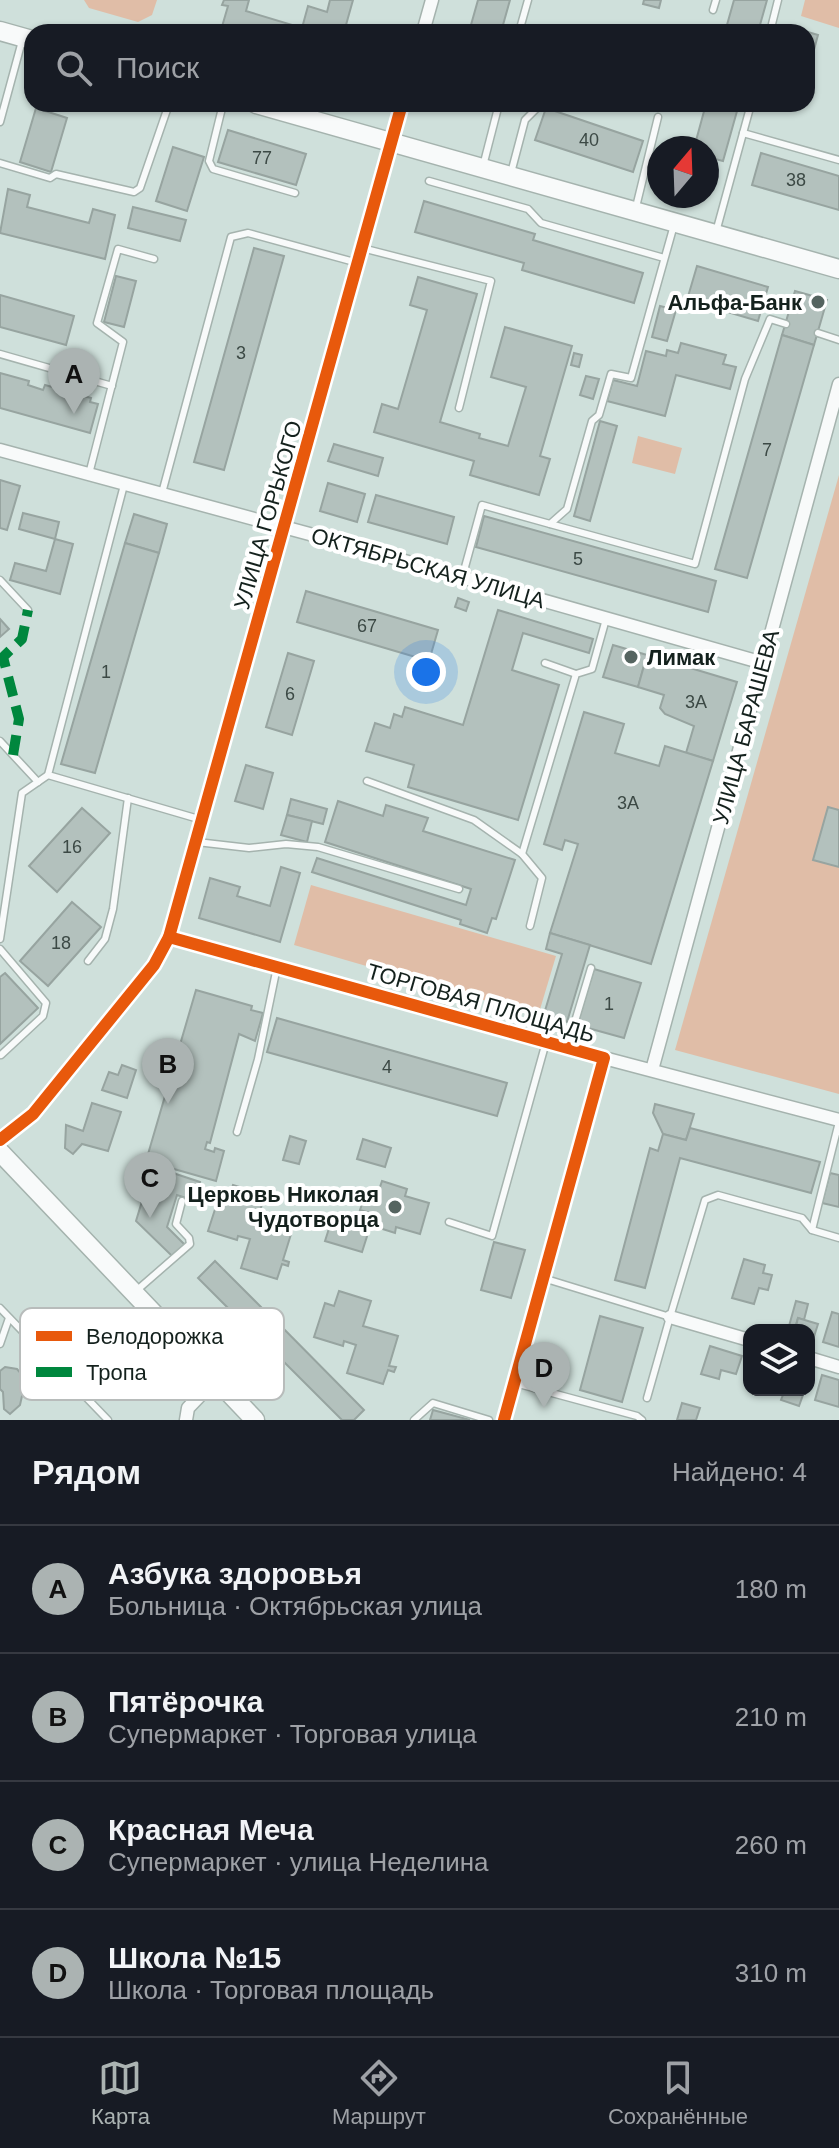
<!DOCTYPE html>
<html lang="ru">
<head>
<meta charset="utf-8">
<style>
  :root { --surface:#171b24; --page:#242831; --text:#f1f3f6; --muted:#9ea1a6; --line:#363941; --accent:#abb3b2 }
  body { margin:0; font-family:Arial,sans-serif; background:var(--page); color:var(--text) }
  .controls { position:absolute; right:24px; bottom:24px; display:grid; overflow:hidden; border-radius:16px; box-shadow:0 2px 6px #0004 }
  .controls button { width:72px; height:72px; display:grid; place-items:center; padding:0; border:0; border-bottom:2px solid var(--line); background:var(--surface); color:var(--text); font:40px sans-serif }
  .compass { position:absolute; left:647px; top:136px; width:72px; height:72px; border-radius:50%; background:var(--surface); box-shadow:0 2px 6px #0004; rotate:19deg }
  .you { position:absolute; left:426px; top:672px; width:28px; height:28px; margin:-20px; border:6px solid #fff; border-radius:50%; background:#1a73e8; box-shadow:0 0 0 12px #1a73e833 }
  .badge { display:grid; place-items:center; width:52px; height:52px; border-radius:50%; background:var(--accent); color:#111; font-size:26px; font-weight:700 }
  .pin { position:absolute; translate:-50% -66px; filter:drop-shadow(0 2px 4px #0008) }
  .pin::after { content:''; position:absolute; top:42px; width:28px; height:24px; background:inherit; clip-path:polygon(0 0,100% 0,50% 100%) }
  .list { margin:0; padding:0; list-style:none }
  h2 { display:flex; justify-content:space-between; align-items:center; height:104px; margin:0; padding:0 32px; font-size:34px }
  h2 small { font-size:26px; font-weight:400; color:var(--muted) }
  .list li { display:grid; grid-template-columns:52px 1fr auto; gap:24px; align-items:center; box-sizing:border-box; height:128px; padding:0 32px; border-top:2px solid var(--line) }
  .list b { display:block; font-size:30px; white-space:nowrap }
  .list p { margin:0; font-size:26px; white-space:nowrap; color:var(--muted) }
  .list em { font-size:26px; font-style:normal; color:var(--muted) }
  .icon { flex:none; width:44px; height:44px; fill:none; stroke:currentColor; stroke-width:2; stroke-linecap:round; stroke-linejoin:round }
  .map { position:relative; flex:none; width:839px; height:1420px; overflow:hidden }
  .search { position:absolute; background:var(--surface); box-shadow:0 2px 6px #0004; left:24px; right:24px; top:24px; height:88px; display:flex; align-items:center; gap:20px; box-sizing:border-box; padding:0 28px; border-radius:24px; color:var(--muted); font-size:30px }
  .sheet { height:616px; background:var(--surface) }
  nav { display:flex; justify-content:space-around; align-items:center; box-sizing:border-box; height:112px; border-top:2px solid var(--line); background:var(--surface); font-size:22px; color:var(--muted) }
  nav a { display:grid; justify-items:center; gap:4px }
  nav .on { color:var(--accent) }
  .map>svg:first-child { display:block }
</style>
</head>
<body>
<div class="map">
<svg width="839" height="1420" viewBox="0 0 839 1420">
  <rect width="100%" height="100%" fill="#cfe0db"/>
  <g fill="#e0bda7">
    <path d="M84,0H157L152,15L138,22L89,8Z"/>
    <path d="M805,0H839V28L801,16Z"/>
    <path d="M638,436L682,448L675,474L632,463Z"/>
    <path d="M839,475V1094L675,1050Z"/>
    <path d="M311,885L556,956L538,1016L294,945Z"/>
  </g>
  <g fill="#b3c1bd" stroke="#97a4a0" stroke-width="2">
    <path d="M224,0H249L246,11L302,28L308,6L327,12L330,0H353L344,32H228L221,30L228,6L222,5Z"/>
    <path d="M478,0H510L501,32H469Z"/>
    <path d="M644,0H661L659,8L643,4Z"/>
    <path d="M734,0H767L758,32H725Z"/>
    <path d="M794,28L818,35L812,57L807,55V32H792Z"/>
    <path d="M706,104H739L723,161L707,157V148H694Z"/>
    <path d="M36,108L67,118L51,172L20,162Z"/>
    <path d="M546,108L643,141L633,172L535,140Z"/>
    <path d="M228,130L306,154L296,185L218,162Z"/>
    <path d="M173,147L204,157L187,211L156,201Z"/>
    <path d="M761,153L839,176V210L752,185Z"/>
    <path d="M8,189L30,195L27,207L89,223L93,209L115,215L105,259L0,233Z"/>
    <path d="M424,201L535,234L533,240L643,273L634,303L522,270L524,263L415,232Z"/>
    <path d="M133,207L186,220L180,241L128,228Z"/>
    <path d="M254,248L284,256L224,470L194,462Z"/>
    <path d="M697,266L768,287L758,321L687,300Z"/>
    <path d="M116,276L136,281L124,327L104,322Z"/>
    <path d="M418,277L477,294L440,422L480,434L479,438L508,446L526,387L491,377L505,327L572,346L540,456L550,459L539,495L470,475L474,461L374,432L382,404L398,409L427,310L410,305Z"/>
    <path d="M795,291L827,300L814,345L782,335Z"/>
    <path d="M0,295L74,316L66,345L0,327Z"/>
    <path d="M660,306L676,310L667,341L652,337Z"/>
    <path d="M782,335L814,345L747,578L715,569Z"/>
    <path d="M681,343L726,355L723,364L736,367L730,389L676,375L665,416L607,401L613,380L637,386L646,351L666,356L667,350L678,353Z"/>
    <path d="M574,353L582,355L579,367L571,365Z"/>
    <path d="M0,373L29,381L28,385L43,390L45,385L91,398L90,402L98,404L90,433L0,408Z"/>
    <path d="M586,376L599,379L593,399L580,395Z"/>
    <path d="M600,421L617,426L590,521L574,516Z"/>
    <path d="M334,444L383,458L378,476L328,461Z"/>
    <path d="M0,480L20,486L7,530L0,528Z"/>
    <path d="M328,483L365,494L357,522L320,511Z"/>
    <path d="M376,495L454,517L447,544L368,522Z"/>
    <path d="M23,513L59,522L55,539L19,529Z"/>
    <path d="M134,514L167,524L159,553L125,543Z"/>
    <path d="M484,516L716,581L708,612L476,547Z"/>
    <path d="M55,539L73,544L60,594L10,580L15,563L46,571Z"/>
    <path d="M125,543L159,553L95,773L61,764Z"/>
    <path d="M306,591L438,630L429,661L297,622Z"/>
    <path d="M458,598L469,602L466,611L455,607Z"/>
    <path d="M498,610L593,639L589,653L523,633L512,670L559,685L518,820L408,787L414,765L366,751L375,723L390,728L394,714L402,717L405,707L463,725Z"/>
    <path d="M0,619L9,629L0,637Z"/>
    <path d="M613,645L647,655L638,687L603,677Z"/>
    <path d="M288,653L314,661L292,735L266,727Z"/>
    <path d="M647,655L737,682L713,761L686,753L694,726L665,714L660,708L664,695L638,687Z"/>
    <path d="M584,712L624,724L615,753L659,766L665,746L713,761L651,964L550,933L578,844L565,840L562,850L544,844Z"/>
    <path d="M246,765L273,773L263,809L235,801Z"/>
    <path d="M291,799L327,809L323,824L287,815Z"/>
    <path d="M338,801L383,816L386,805L428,818L423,831L515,860L496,919L492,918L487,933L460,924L461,920L312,872L317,858L466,905L471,889L325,842Z"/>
    <path d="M828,807L839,810V867L813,860Z"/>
    <path d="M82,808L110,833L57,892L29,866Z"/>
    <path d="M287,815L312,821L307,842L281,835Z"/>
    <path d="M281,867L300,873L280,942L199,918L210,878L240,887L237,896L270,906Z"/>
    <path d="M72,902L101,927L48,986L20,961Z"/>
    <path d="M550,933L590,945L567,1022L544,1014L562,954L546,949Z"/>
    <path d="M594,969L641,983L624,1038L577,1025Z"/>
    <path d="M5,973L38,1008L0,1044V977Z"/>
    <path d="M196,990L252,1006L251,1010L263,1013L255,1041L239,1034L210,1143L207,1142L205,1149L214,1152L215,1148L224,1151L216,1181L146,1161Z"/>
    <path d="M277,1018L507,1083L497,1116L267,1052Z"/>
    <path d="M122,1065L136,1070L127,1098L102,1090L109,1072L118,1075Z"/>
    <path d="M92,1103L121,1112L108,1151L82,1144L73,1154L65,1148L66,1125L83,1131Z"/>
    <path d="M655,1104L694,1114L686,1140L663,1134L653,1113Z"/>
    <path d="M690,1128L820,1162L811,1193L680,1158L645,1288L615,1280L650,1148L658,1151L663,1134L686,1140Z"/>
    <path d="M290,1136L306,1141L299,1164L283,1160Z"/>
    <path d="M363,1139L391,1148L385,1167L357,1159Z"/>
    <path d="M173,1173L200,1182L195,1201L177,1195L167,1227L185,1245L172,1256L136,1221L147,1185L168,1192Z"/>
    <path d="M830,1173L839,1175V1207L822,1203Z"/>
    <path d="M382,1181L407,1189L405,1196L429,1203L420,1234L396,1227L395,1233L370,1225L373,1214L360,1210L367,1189L378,1193Z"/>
    <path d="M233,1185L265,1195L257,1220L292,1231L283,1260L289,1262L288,1266L282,1264L277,1279L241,1268L250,1239L238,1236L237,1240L208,1231L219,1197L228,1200Z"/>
    <path d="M333,1216L370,1227L362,1252L325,1241Z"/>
    <path d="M494,1242L525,1250L511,1298L481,1290Z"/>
    <path d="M744,1259L765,1265L763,1273L772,1275L768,1290L759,1288L754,1304L732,1298Z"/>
    <path d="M215,1261L265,1311L248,1328L198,1278Z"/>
    <path d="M339,1291L371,1301L363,1326L398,1336L389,1366L396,1367L394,1372L388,1370L383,1384L347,1373L356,1345L344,1341L343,1346L314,1337L325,1303L334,1306Z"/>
    <path d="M796,1301L808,1304L804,1320L798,1318L795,1328L789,1326Z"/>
    <path d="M832,1312L839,1314V1347L823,1342Z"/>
    <path d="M600,1316L643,1328L622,1402L580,1390Z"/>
    <path d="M273,1318L364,1410L354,1420H342L257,1335Z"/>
    <path d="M798,1318L818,1324L811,1346H809V1330H795Z"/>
    <path d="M710,1346L742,1356L736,1374L721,1370L719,1379L701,1374Z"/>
    <path d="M5,1367L17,1369L23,1376L24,1387L20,1405L10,1414L4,1409L3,1392L0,1389V1371Z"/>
    <path d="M822,1375L839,1380V1407L815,1400Z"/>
    <path d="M785,1390L804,1392L799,1406L781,1400Z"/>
    <path d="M682,1403L700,1408L696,1420H677Z"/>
    <path d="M433,1410L470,1420H430Z"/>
  </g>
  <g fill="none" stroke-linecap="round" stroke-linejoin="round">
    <defs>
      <g id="service">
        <path d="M713,10L716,0"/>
        <path d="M519,32L528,0"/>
        <path d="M770,32L778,0"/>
        <path d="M223,104L209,161L213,169L295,193"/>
        <path d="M0,122L22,41"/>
        <path d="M743,133L839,160"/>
        <path d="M0,163L50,178L56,174L134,192L140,188L169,104"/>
        <path d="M483,166L499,104"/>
        <path d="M511,173L525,120L541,104"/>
        <path d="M429,181L528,209L541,223L664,258"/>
        <path d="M636,207L658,117"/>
        <path d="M716,232L751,104"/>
        <path d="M362,248L491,281L459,408"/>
        <path d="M818,333L839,340"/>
        <path d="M0,354L112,386"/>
        <path d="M89,474L123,342L97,323L118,249L154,259"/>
        <path d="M124,485L48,775L202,820"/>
        <path d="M162,493L231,237L248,233L358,263"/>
        <path d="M550,524L695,564L745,379L770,319L786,324"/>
        <path d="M462,578L482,505L550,524L567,509L592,421L599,415L611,374L631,378L674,225"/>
        <path d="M0,580L28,610"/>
        <path d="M545,663L576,674"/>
        <path d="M0,741L38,782"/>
        <path d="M367,781L474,820L522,854"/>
        <path d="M197,842L249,848L286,844L318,847L459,889"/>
        <path d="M530,926L542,878L522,854L576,674L592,669L606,619"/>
        <path d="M0,939L22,793L48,775"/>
        <path d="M0,949L46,1003L43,1016L1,1055"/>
        <path d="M88,961L105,939L113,909L128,798"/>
        <path d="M567,1048L591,968"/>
        <path d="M237,1132L258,1059L277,967"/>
        <path d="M449,1222L492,1236L546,1042"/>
        <path d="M812,1230L839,1122"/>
        <path d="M543,1278L670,1317L647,1398"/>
        <path d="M136,1291L190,1244L189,1238L176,1224L182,1201"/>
        <path d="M0,1308L108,1420"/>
        <path d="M670,1317L705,1200L718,1195L802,1218L812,1230L839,1238"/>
        <path d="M0,1344L9,1318"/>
        <path d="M208,1367L253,1328"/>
        <path d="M515,1383L637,1416L642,1420"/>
        <path d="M414,1420L433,1403L489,1420"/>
      </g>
      <g id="minor">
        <path d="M423,32L432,0"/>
        <path d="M0,450L317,536L763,663"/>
        <path d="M169,937L604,1058L504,1420"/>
        <path d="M604,1058L839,1120"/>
        <path d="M652,1070L839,384"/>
        <path d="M0,1140L33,1114L154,965L169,937L402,104"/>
        <path d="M670,1317L749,1340"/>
        <path d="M809,1358L839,1367"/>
        <path d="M186,1420L188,1408L215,1380"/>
      </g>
      <g id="secondary">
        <path d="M0,31L32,40"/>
        <path d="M256,104L839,269"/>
        <path d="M0,1152L255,1420"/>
      </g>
    </defs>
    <use href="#service" stroke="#a5b3ae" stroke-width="9"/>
    <use href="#minor" stroke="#a5b3ae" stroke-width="15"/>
    <use href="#secondary" stroke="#a5b3ae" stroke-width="21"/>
    <use href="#service" stroke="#f8fafa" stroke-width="6"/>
    <use href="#minor" stroke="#f8fafa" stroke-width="12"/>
    <use href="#secondary" stroke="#f8fafa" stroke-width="18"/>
    <path stroke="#00873e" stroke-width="10" stroke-dasharray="20 10" stroke-linecap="butt" d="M13,755L19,719L3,657L22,639L28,610"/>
    <defs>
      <g id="cycleway">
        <path d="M169,937L604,1058L504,1420"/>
        <path d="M0,1140L33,1114L154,965L169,937L402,104"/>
      </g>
    </defs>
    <use href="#cycleway" stroke="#fff" stroke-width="17"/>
    <use href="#cycleway" stroke="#e8590c" stroke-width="12"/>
  </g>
  <g fill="#556460" stroke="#fff" stroke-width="3">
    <circle cx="818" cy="302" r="8"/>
    <circle cx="631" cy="657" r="8"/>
    <circle cx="395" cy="1207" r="8"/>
  </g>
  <g text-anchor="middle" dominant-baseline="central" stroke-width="8" stroke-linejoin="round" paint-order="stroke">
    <g font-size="18" fill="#3c4945">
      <text x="589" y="140">40</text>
      <text x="262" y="158">77</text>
      <text x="796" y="180">38</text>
      <text x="241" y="353">3</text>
      <text x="767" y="450">7</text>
      <text x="578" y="559">5</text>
      <text x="367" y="626">67</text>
      <text x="106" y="672">1</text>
      <text x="290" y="694">6</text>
      <text x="696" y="702">3А</text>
      <text x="628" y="803">3А</text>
      <text x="72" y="847">16</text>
      <text x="61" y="943">18</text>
      <text x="609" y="1004">1</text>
      <text x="387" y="1067">4</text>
    </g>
    <g font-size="22" font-weight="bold" fill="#14211d" stroke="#fff" text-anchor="end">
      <text x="802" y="302">Альфа-Банк</text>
      <text x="647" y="657" text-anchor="start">Лимак</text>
      <text x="379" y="1194">Церковь Николая<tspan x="379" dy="25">Чудотворца</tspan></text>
    </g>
    <g font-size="22" fill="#14211d" stroke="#fff">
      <text transform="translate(268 515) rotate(-74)">УЛИЦА ГОРЬКОГО</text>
      <text transform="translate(428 568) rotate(16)">ОКТЯБРЬСКАЯ УЛИЦА</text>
      <text transform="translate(746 727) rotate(-75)">УЛИЦА БАРАШЕВА</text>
      <text transform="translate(481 1003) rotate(16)">ТОРГОВАЯ ПЛОЩАДЬ</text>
    </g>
  </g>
  <rect x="20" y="1308" width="264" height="92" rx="12" fill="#fff" stroke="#b8bcbb" stroke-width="2"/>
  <rect x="36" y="1331" width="36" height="10" fill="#e8590c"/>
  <rect x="36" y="1367" width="36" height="10" fill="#00873e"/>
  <g font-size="22" fill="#14211d">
    <text x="86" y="1344">Велодорожка</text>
    <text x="86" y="1380">Тропа</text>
  </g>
</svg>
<div class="controls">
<button><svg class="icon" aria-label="layers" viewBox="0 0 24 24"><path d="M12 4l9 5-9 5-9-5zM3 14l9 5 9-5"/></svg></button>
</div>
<svg class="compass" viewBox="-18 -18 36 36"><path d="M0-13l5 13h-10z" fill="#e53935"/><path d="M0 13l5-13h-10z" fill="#9ea1a6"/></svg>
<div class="you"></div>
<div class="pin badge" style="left:74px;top:414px">A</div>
<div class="pin badge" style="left:168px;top:1104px">B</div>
<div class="pin badge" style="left:150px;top:1218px">C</div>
<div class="pin badge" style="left:544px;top:1408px">D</div>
<div class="search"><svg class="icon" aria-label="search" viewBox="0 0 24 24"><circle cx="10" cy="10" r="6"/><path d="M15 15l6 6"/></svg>Поиск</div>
</div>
<section class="sheet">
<h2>Рядом<small>Найдено: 4</small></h2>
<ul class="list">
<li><span class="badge">A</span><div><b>Азбука здоровья</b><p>Больница · Октябрьская улица</p></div><em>180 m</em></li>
<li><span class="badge">B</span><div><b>Пятёрочка</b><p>Супермаркет · Торговая улица</p></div><em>210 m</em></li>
<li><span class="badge">C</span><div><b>Красная Меча</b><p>Супермаркет · улица Неделина</p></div><em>260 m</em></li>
<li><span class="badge">D</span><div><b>Школа №15</b><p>Школа · Торговая площадь</p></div><em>310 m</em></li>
</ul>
</section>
<nav>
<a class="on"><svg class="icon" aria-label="map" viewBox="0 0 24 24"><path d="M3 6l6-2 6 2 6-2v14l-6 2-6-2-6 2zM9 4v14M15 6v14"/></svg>Карта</a>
<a><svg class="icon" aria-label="directions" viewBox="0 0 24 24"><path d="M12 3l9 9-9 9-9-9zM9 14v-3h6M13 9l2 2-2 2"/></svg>Маршрут</a>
<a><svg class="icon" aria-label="saved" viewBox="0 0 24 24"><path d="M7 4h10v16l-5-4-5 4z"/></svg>Сохранённые</a>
</nav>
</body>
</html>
